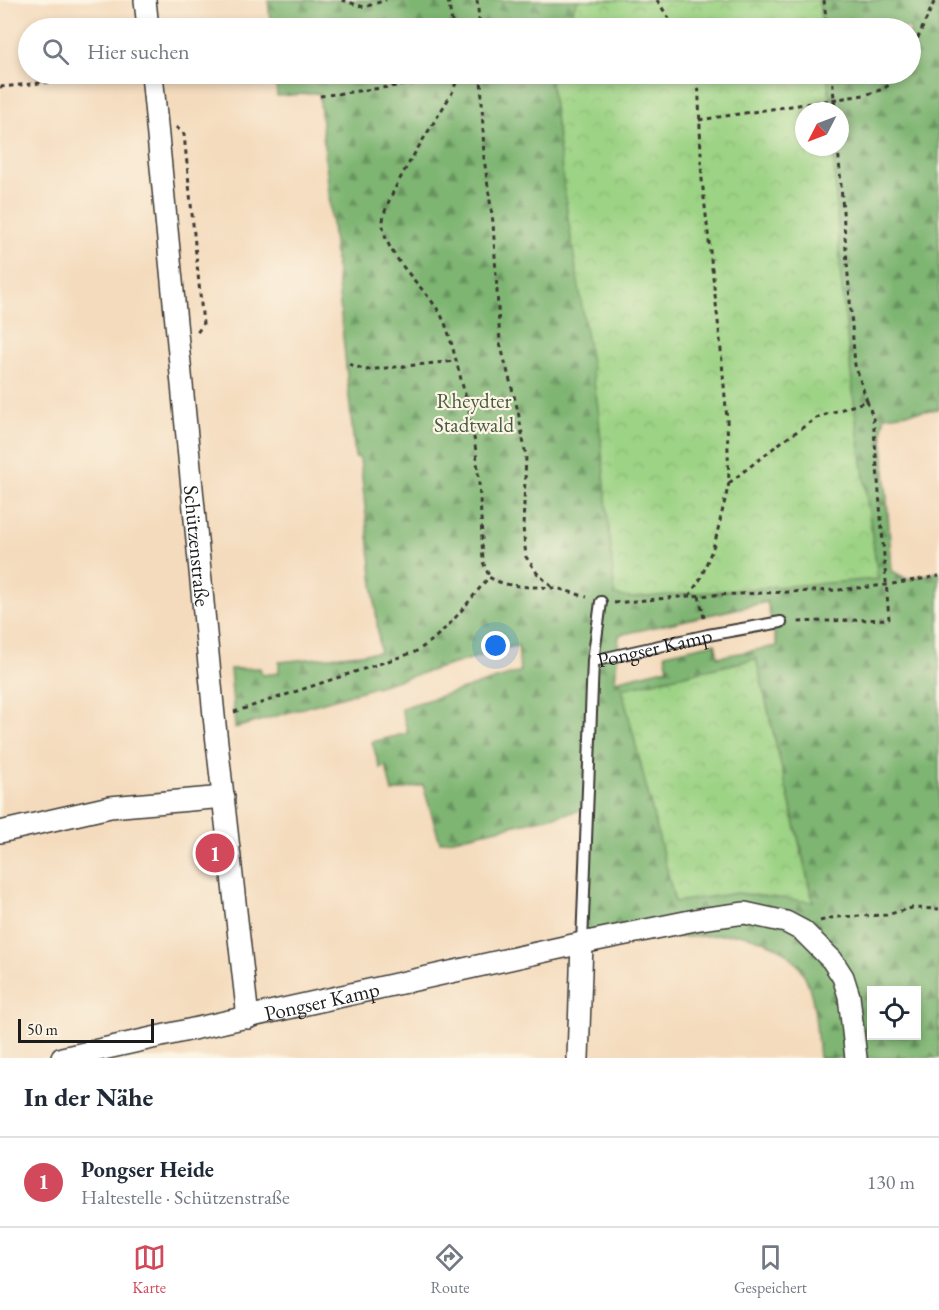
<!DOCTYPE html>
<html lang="de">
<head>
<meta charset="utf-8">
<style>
  :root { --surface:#fff; --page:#f2f2f3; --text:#1f2937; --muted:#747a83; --line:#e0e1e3; --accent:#d1495b }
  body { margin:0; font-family:"EB Garamond",serif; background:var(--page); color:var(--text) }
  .controls { position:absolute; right:18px; bottom:18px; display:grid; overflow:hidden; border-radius:0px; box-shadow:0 3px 9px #0003 }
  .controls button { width:54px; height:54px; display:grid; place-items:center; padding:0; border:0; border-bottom:2px solid var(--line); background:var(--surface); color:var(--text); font:30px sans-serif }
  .compass { position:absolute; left:795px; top:102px; width:54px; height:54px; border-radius:50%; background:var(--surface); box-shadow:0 3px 9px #0003; rotate:228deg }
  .scale { position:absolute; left:18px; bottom:15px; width:136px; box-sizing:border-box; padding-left:6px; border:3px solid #1c1c1c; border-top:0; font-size:16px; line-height:21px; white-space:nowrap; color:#1c1c1c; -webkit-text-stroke:4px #fcf5e5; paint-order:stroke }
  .you { position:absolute; left:496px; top:646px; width:21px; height:21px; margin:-15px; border:4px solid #fff; border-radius:50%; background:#1a73e8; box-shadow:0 0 0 9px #1a73e833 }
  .badge { display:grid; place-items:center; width:39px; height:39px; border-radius:50%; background:var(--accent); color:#fff; font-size:20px; font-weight:700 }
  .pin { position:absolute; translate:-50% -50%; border:3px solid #fff; box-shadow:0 2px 6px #0006 }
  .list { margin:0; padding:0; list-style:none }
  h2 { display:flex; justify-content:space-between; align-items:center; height:78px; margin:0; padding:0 24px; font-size:26px }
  h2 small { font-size:20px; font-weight:400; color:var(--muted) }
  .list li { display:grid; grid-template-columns:39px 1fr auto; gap:18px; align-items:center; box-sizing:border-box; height:90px; padding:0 24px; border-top:2px solid var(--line) }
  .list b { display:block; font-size:22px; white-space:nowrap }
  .list p { margin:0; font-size:20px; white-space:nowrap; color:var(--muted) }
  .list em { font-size:20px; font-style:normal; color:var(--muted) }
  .icon { flex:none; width:33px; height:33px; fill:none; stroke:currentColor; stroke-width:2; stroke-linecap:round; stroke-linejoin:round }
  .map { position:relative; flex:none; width:939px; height:1058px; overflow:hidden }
  .search { position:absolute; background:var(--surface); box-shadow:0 3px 9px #0003; left:18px; right:18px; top:18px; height:66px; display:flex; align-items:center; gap:15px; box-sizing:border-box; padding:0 21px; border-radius:33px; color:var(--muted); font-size:22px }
  .sheet { height:168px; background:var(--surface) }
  nav { display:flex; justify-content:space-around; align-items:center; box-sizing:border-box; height:84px; border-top:2px solid var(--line); background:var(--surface); font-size:16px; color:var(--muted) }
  nav a { display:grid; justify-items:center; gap:3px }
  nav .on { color:var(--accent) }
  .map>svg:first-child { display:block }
</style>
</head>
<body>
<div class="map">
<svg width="939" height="1058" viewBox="0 0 939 1058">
  <defs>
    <pattern id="forest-firs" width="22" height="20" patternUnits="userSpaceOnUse" patternTransform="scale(1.5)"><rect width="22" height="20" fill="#7eb572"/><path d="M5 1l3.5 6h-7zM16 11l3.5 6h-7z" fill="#66925d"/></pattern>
    <pattern id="park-crowns" width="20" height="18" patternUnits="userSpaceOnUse" patternTransform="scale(1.5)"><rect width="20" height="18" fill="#9dd385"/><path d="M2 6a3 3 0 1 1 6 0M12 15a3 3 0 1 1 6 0" fill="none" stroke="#87b572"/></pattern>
  </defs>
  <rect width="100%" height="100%" fill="#fcf5e5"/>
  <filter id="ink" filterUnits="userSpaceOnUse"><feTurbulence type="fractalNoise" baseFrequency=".0167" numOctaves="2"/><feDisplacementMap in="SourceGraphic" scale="12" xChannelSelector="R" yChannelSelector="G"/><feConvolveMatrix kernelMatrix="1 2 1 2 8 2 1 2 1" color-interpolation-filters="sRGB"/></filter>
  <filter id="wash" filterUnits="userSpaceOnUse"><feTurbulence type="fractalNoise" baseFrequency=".008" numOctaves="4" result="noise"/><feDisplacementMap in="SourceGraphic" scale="24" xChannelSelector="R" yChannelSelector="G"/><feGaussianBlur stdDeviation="1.35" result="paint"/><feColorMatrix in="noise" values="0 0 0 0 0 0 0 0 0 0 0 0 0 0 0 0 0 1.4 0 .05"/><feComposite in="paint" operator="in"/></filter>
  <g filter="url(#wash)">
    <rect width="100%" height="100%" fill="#f4dbbd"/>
    <g fill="url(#forest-firs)" stroke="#4d6847" stroke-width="1.5" fill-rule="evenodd">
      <path d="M268,0H581L576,3L566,28H271Z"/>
      <path d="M819,0H939V409L885,416L882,428L892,571L907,579L939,572V1058H819C813,991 815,950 739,934L582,943L587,809L440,842L423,785L392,792L386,766L380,768L372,742L408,733L401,708L520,672L518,645L235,728L230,669L260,668L262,675L279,673V662L380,652L360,458L355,457L319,93L277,96L275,74H550L568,218L630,598L878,579L856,420L841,280L833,147H840V111H831L827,74H910V28H822ZM767,602L777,646L718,657L715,643L665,654L668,668L615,681L619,635ZM756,659L813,901L737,893L675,902L622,689ZM872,990H916V1036H872Z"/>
    </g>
    <g fill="url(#park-crowns)" stroke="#5c7850" stroke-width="1.5">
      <path d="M581,0H819L822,28H566L576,2Z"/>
      <path d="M550,74H827L831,111H804V147H833L841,280L856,420L878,579L630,598L615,595L598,408L568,218Z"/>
      <path d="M756,659L813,902L737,893L675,902L622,689Z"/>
    </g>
  </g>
  <g filter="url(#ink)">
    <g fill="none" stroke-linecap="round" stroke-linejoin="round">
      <defs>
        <g id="service">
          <path id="s1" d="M593,661L708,635L781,622"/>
          <path d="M582,943L593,661L601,602"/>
        </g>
        <g id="minor">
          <path d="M145,0L148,28"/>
          <path id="s2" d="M152,74L214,716L248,1018"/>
          <path d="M0,832L110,807L224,797"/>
          <path id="s3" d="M62,1058L582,943L700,919L745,913L786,922L803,931L832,960L843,977L849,996L856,1058"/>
          <path d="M578,1058L582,943"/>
        </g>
      </defs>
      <use href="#service" stroke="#3c3934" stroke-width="14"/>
      <use href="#minor" stroke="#3c3934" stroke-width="24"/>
      <g stroke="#3c3934" stroke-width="3" stroke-dasharray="4.5 4.5" stroke-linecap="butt">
        <path d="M342,0L364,7L386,0"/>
        <path d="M448,0L453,28"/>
        <path d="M477,0L480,28"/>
        <path d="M657,0L675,28"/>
        <path d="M824,0L827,28"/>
        <path d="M910,55L935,0"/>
        <path d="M459,74L453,91C438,118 383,197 383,222C382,255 428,289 442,317C449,331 452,346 456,360C462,384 469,407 473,431C480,474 481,519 483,562L489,576"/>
        <path d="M481,74L484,158L493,222L500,343L518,411L526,456L523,527L526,557L537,573L553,588"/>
        <path d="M832,74L835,111"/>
        <path d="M0,87L135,74"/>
        <path d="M320,96L458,78"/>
        <path d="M699,120L864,95C880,91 890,87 900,74"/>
        <path d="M176,127L184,134L203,324L197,333"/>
        <path d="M838,147L855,365L867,401"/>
        <path d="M349,364L366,370L456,361"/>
        <path d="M729,483L780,443L818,417L867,401L873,417L889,619L795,622"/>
        <path d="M689,596L701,578L715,542L729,483L727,420L720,339L702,180L698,74"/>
        <path d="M699,596L705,622"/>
        <path d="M614,603L689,596L838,590L887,585L939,576"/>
        <path d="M234,712L415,652C447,633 466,604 489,577C508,589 533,586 555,588C566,590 576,594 587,597"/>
        <path d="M820,921L835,917L886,915L912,908L939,909"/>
      </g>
      <use href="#service" stroke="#fff" stroke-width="10"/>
      <use href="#minor" stroke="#fff" stroke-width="21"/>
    </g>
  </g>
  <g text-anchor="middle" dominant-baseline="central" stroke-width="4.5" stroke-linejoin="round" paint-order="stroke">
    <g font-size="21" fill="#495c41" stroke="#fcf5e5">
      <text x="474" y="400">Rheydter<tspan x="474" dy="24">Stadtwald</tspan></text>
    </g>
    <g font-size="21" fill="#1c1c1c" stroke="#fcf5e5">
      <text stroke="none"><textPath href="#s2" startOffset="474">Schützenstraße</textPath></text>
      <text stroke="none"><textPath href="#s1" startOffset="63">Pongser Kamp</textPath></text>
      <text stroke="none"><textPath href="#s3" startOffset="266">Pongser Kamp</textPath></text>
    </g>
  </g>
</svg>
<div class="controls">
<button><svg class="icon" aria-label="locate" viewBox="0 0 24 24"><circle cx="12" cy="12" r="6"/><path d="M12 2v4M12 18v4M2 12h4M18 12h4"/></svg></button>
</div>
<svg class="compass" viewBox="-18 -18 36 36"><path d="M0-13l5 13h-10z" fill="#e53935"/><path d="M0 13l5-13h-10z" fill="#747a83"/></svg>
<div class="scale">50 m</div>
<div class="you"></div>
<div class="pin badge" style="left:215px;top:853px">1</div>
<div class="search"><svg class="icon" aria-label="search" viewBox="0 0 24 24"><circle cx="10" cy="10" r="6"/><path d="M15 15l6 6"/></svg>Hier suchen</div>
</div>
<section class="sheet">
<h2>In der Nähe<small></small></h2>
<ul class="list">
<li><span class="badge">1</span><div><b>Pongser Heide</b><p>Haltestelle · Schützenstraße</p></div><em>130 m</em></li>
</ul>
</section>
<nav>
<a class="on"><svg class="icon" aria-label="map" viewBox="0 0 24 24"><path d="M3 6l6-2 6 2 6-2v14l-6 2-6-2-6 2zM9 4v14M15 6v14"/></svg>Karte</a>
<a><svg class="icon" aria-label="directions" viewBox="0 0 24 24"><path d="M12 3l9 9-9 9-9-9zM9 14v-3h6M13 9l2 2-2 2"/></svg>Route</a>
<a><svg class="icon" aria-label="saved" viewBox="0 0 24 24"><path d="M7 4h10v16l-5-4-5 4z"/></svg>Gespeichert</a>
</nav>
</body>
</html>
